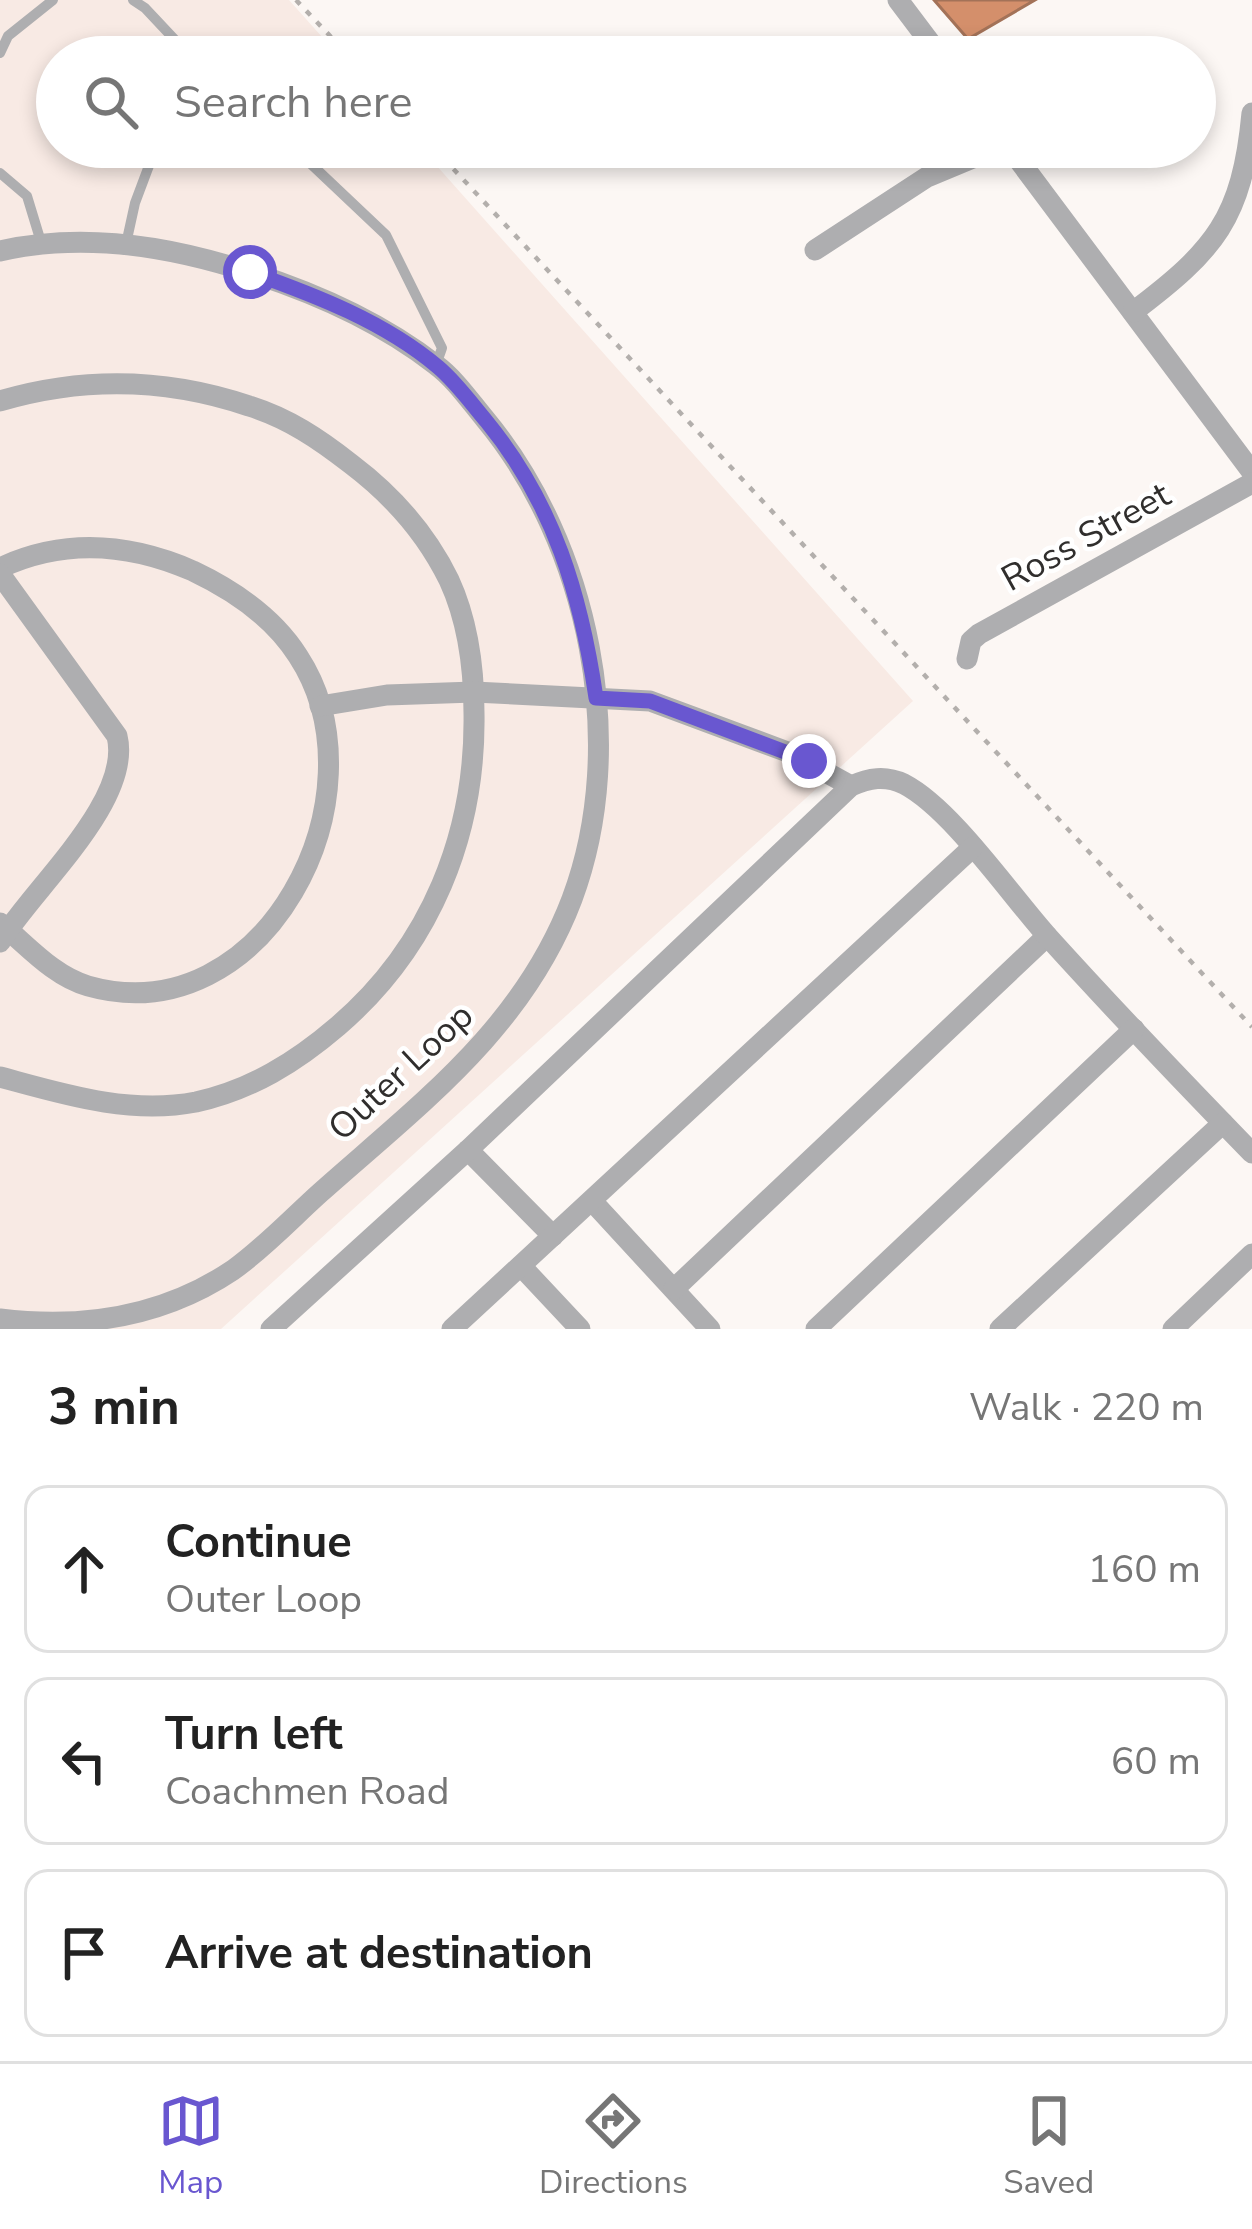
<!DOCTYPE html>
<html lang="en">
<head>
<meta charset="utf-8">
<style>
  :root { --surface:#fff; --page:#f6f6f6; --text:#222; --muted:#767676; --line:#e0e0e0; --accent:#6957d0 }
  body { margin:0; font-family:"Nunito Sans",sans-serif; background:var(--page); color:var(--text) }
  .stop { position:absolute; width:36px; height:36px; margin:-27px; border:9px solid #6957d0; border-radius:50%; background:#fff }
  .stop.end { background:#6957d0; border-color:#fff; box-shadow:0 3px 12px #0008 }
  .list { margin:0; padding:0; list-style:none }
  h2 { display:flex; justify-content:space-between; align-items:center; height:156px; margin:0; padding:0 48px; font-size:51px }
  h2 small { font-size:39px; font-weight:400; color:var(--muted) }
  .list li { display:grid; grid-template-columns:78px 1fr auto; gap:36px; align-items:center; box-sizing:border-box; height:168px; margin:0 24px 24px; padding:0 24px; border:3px solid var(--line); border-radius:24px }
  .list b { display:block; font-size:45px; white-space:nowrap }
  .list p { margin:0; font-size:39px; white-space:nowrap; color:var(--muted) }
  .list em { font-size:39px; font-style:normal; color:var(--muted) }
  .icon { flex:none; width:66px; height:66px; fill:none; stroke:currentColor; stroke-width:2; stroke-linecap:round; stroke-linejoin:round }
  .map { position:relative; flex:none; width:1252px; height:1329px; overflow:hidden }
  .search { position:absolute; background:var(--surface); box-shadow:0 6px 18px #0003; left:36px; right:36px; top:36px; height:132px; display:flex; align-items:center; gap:30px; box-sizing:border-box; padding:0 42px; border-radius:66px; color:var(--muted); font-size:45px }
  .sheet { height:732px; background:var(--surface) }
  nav { display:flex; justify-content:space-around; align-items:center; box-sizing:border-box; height:168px; border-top:3px solid var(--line); background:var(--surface); font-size:33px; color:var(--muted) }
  nav a { display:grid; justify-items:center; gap:6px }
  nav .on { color:var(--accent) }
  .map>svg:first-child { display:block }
</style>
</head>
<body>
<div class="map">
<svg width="1252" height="1329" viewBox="0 0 1252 1329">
  <rect width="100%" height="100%" fill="#fcf7f4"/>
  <path fill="#f8eae4" d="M0,0H289L340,57H57V147H420L913,701L221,1329H0Z"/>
  <path fill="#d48f6b" stroke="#a37258" stroke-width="3" d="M934,0H1035L968,39Z"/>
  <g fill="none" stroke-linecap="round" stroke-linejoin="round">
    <g stroke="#b3afac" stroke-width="4.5" stroke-dasharray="6 9" stroke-linecap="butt">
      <path d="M296,0L350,57"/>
      <path d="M433,147L1252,1027"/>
    </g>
    <g stroke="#aeaeb0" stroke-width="10">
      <path d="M133,0L145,8L191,57"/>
      <path d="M0,53L8,36L53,0"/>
      <path d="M293,147L386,235L442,348L436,365"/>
      <path d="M0,173L27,196L41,242"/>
      <path d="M126,244L135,203L156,147"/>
    </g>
    <g stroke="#aeaeb0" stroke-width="21">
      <path d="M898,0L941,57"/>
      <path d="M1009,147L1252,472"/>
      <path d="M815,250L927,177L999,147"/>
      <path d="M0,251C78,233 157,244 233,267C304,288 377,319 436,365C455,379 470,401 485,419C589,544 630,744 572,899C523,1028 421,1103 321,1192C293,1217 264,1248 233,1270C163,1317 82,1329 0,1319"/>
      <path d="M1133,312C1215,250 1242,219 1252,113"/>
      <path d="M0,401C85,376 166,378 249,406C288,418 319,439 351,464C392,495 426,533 449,580C468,621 474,668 474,713C476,834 431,946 338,1026C296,1062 251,1090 196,1102C129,1115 63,1094 0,1077"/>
      <path d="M0,568C64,538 129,543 193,571C233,590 274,618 298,656C389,795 264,1036 88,986C53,976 27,945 0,923"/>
      <path d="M0,574L117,736C133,801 33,888 0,942"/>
      <path d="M967,659L971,641L979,634L1252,483"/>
      <path d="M320,706L387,695L474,692L650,701L793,754L851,786"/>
      <path d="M468,1150L553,1236"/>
      <path d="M592,1201L710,1329"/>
      <path d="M521,1266L580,1329"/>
      <path d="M674,1289L1047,936"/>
      <path d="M271,1329L468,1150L851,786C869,778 885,775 904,784C952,809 1011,896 1049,938C1115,1011 1184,1083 1252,1153"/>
      <path d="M452,1329L973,847"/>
      <path d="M816,1329L1134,1029"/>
      <path d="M1000,1329L1223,1123"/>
      <path d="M1173,1329L1252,1254"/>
    </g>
  </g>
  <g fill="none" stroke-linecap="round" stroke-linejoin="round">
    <path stroke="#6957d0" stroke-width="15" d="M250,272C315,295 385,322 438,367C456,382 471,403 487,422C554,504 581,595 596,698L650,701L809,761"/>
  </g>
  <g text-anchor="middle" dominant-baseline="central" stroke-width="9" stroke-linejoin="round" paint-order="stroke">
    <g font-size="36" fill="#302e2d" stroke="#fff">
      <text transform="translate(1086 537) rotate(-29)">Ross Street</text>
      <text transform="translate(401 1072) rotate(-43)">Outer Loop</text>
    </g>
  </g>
</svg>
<div class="stop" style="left:250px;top:272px"></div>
<div class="stop end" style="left:809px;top:761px"></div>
<div class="search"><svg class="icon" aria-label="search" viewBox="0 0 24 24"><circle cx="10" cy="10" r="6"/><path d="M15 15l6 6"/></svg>Search here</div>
</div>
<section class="sheet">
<h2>3 min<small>Walk · 220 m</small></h2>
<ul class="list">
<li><svg class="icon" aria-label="ahead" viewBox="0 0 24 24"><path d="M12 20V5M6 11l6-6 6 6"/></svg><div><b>Continue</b><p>Outer Loop</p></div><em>160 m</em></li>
<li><svg class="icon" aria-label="left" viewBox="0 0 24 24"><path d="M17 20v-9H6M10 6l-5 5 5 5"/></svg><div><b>Turn left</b><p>Coachmen Road</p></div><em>60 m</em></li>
<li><svg class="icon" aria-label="arrive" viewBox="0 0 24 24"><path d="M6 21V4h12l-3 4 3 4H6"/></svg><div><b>Arrive at destination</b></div></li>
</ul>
</section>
<nav>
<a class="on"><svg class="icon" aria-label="map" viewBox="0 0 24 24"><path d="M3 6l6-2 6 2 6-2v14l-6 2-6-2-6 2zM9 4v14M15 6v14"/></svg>Map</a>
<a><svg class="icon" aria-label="directions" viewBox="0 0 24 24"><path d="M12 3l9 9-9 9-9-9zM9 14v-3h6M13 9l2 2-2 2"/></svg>Directions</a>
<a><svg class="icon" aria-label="saved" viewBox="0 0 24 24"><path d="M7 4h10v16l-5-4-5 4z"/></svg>Saved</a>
</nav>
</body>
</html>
